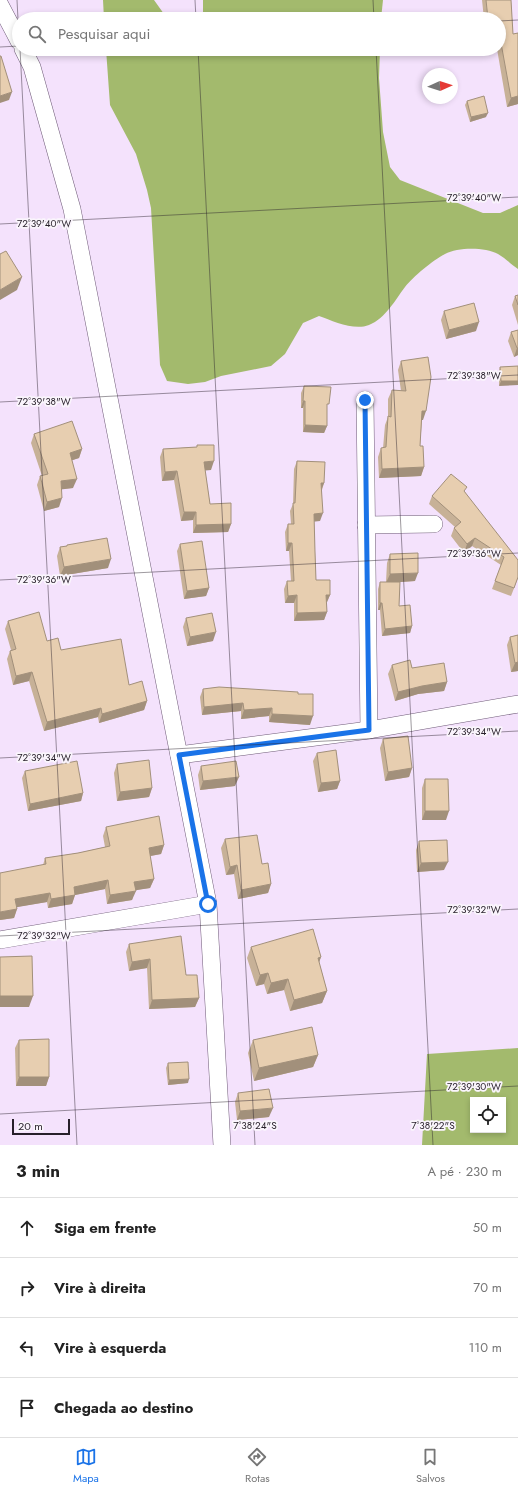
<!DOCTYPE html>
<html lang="pt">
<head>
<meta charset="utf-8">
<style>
  :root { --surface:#fff; --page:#f6f6f6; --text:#222; --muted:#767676; --line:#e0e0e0; --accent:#1a73e8 }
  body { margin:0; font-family:Jost,sans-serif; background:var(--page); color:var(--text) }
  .controls { position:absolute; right:12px; bottom:12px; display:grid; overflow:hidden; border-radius:0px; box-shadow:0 2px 6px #0003 }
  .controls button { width:36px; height:36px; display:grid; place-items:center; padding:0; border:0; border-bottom:1px solid var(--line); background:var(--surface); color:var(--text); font:20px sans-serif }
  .compass { position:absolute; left:422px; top:68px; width:36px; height:36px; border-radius:50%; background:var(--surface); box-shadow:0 2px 6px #0003; rotate:87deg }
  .scale { position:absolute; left:12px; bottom:10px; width:58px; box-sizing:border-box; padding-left:4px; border:2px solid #271f2a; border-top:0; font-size:11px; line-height:14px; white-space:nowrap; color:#271f2a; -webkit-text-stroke:3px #faf5fc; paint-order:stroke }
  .stop { position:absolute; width:12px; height:12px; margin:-9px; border:3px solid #1a73e8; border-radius:50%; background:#fff }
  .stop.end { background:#1a73e8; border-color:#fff; box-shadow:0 1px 4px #0008 }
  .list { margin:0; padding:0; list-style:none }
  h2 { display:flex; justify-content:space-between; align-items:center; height:52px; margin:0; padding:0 16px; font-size:17px }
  h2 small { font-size:13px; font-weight:400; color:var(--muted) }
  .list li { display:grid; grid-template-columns:26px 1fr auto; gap:12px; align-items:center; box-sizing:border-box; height:60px; padding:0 16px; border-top:1px solid var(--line) }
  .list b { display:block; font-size:15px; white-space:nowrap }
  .list em { font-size:13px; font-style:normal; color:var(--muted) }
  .icon { flex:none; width:22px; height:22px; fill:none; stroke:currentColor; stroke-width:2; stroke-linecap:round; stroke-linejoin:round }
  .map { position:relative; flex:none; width:518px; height:1145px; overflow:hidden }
  .search { position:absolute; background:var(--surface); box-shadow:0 2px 6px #0003; left:12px; right:12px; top:12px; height:44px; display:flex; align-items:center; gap:10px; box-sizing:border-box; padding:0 14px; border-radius:22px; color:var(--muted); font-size:15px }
  .sheet { height:292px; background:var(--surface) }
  nav { display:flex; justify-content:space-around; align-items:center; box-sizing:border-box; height:56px; border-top:1px solid var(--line); background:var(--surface); font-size:11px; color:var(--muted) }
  nav a { display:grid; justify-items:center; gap:2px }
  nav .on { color:var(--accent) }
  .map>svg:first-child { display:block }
</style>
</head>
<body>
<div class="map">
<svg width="518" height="1145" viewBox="0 0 518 1145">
  <rect width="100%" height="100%" fill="#f4e2fc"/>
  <g fill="#a3ba6d" fill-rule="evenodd">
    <path d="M103,0H154L164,14L172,19H104Z"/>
    <path d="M203,0H383L381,19H203Z"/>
    <path d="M106,49H380L379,78L383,132L390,167L400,180L483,213H500L518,205V269C512,265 505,258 498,254C485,247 458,247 445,254C433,260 413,277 405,287C395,300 386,318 369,325C354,331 333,321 319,316L303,323L285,354L271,366L221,376L205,382L188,384L167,381L160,365L151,208L147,190L136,154L110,105Z"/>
    <path d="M518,1048V1145H422L427,1054ZM473,1100H503V1130H473Z"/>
  </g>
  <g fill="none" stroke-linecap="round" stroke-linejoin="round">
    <defs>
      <g id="street">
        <path d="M0,5L19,41"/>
        <path d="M23,49L32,67L72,209L208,904L222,1145"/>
        <path d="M365,400L369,730"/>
        <path d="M366,525L434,524"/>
        <path d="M179,755L369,730L518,704"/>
        <path d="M0,940L208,904"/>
      </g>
    </defs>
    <use href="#street" stroke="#6f5c78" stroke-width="18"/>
    <use href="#street" stroke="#fff" stroke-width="17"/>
  </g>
  <g fill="#c7b197">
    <path d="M482,0H511L513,34L518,33V104L507,107L497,49H499V19H484Z"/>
    <path d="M467,101L486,117L470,122L465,105Z"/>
    <path d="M518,295V325L512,305L515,296Z"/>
    <path d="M444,311L476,331L446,339L441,320Z"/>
    <path d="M518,330V355L514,357L508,341L511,332Z"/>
    <path d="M401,361L423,420H422L420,446L424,467L421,476L379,478L378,457L381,448H383L385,425L388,417V399L392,390L401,391L398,370Z"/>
    <path d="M518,366L499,386V371L500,367Z"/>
    <path d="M304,386L327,410V426L324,433L303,432V408H301V393Z"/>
    <path d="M34,434L82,449L79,458L72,460L73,488L61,489L59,507L44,511L37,485L40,476H42L31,443Z"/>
    <path d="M197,445L211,470H205L210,504L231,524L228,532L193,533V520L181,521L174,480L162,481L160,457L163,449L197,447Z"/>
    <path d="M297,461L324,483L322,490L320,521H314L316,580L330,595L327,602H326L327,612L324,620L294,621V603H285L284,589L287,581H291L289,551H286L285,532L288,524H291L290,511L293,504L294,469Z"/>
    <path d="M465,492L518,578L511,596L492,589L501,565L472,546L464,553L451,536L454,528L455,527L429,504L432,496Z"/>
    <path d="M180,544L209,588L206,596L184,599L177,551Z"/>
    <path d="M67,545L108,568L60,576L57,556L60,547L67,546Z"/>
    <path d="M390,554L415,581L400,582L399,606L412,626L410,633L382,636L380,610H378V589L380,582H386L387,563Z"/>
    <path d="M186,618L213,641L187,646L183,627Z"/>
    <path d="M8,621L47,641L61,650L129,685L147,701L144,710L99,723L98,717L44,731L29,681L13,685L7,659L10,651L11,650L5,629Z"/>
    <path d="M518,635V671L511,672L507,645L510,637Z"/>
    <path d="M392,665L412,668L447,682L444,691L418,694L395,701L388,674Z"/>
    <path d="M203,689L298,694L310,725L269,722V716L241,719V711L202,715L200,697Z"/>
    <path d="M383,739L412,768L409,777L385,781L380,748Z"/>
    <path d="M317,753L340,781L337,789L318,792L313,761Z"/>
    <path d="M117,764L152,788L149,797L117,801L114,773Z"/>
    <path d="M201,766L235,786L200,790L198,775Z"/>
    <path d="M25,771L83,793L81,801L28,811L22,778Z"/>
    <path d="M425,779L446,820H422V788Z"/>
    <path d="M106,827L164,845L161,854L150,856L154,879L150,888L135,890L132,900L107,904L105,889L75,895L72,904L48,908L47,902L16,907L17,909L14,918L0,920L43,865L45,858L78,853L105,847L103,836Z"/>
    <path d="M225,839L262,864L271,884L268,893L238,899L234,874L226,875L221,848Z"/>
    <path d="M419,841L444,870L417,872L416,850Z"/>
    <path d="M129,944L186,975L199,998L195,1007L149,1009L147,968L129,971L126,952Z"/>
    <path d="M251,947L321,957L319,962L327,991L322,1003L290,1011L284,990L267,994L264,984L256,986L247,958Z"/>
    <path d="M19,1040L49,1077L46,1086H16L15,1048Z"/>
    <path d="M253,1040L318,1055L313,1067L254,1081L248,1053Z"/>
    <path d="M168,1063L188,1083L168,1085L166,1068Z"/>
    <path d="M238,1093L269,1117L237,1120L235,1102Z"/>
  </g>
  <g fill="#a2907b">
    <path d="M12,92L9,100L0,103V96Z"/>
    <path d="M518,96V104L507,107L511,98Z"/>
    <path d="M488,113L486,117L470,122L471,117Z"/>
    <path d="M22,277L17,290L0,300V290Z"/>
    <path d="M479,322L476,331L446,339L449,330Z"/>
    <path d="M517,348H518V355L514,357Z"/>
    <path d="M501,381H518V385L499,386Z"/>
    <path d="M303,401H305L303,408H301Z"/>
    <path d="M422,411H426L423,420H419Z"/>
    <path d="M305,425L327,426L324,433L303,432Z"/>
    <path d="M82,449L79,458L67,462L70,453Z"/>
    <path d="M214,461L211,470L200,471L204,462Z"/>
    <path d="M424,467L421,476L379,478L382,469Z"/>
    <path d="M177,471L174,480L162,481L165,472Z"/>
    <path d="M77,479L73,488L57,490L61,481Z"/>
    <path d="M321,483H324L321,491Z"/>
    <path d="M62,498L59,507L44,511L47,502Z"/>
    <path d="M184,512H196L193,520L181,521Z"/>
    <path d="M323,513L320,521L311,522L314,514Z"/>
    <path d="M231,524L228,532L193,533L196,525Z"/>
    <path d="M475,538L472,546L464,553L467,544Z"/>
    <path d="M288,543H292L289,551H286Z"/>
    <path d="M111,559L108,568L60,576L64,567Z"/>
    <path d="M418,573L415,581L386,583L390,574Z"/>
    <path d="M209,588L206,596L184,599L187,591Z"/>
    <path d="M297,595L294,603H285L288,596Z"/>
    <path d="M326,595H330L327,602H323Z"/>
    <path d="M380,603H382L380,610H378Z"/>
    <path d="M327,612L324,620L294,621L297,613Z"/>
    <path d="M412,626L410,633L382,636L385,629Z"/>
    <path d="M216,632L213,641L187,646L190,637Z"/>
    <path d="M518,662V671L511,672L515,663Z"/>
    <path d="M32,672L29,681L13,685L16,676Z"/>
    <path d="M447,682L444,691L418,694L395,701L398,692L422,686Z"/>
    <path d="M147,701L144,710L99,723L102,714Z"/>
    <path d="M243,703L241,711L202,715L204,707Z"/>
    <path d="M101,708L98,717L44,731L47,722Z"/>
    <path d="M272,708L269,716L241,719L244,710Z"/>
    <path d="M272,714L313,716L310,725L269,722Z"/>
    <path d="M412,768L409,777L385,781L388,772Z"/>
    <path d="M239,777L235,786L200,790L203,781Z"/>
    <path d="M340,781L337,789L318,792L321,783Z"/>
    <path d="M152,788L149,797L117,801L120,792Z"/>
    <path d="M83,793L81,801L28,811L30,804Z"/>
    <path d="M425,811H449L446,820H422Z"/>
    <path d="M164,845L161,854L145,857L149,848Z"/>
    <path d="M448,862L444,870L417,872L421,863Z"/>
    <path d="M237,865L234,874L226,875L230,867Z"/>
    <path d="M154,879L150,888L131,891L134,882Z"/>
    <path d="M108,880L105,889L75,895L72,904L48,908L51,899L74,887Z"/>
    <path d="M271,884L268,893L238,899L241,890Z"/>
    <path d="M136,891L132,900L107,904L110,895Z"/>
    <path d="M50,893L47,902L12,908L15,899Z"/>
    <path d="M17,909L14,918L0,920V912Z"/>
    <path d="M321,957L317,968L318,958Z"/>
    <path d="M150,959L147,968L129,971L132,962Z"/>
    <path d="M268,973L264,984L256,986L260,975Z"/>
    <path d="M288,979L284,990L267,994L271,983Z"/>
    <path d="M327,991L322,1003L290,1011L294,1000Z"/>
    <path d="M0,996H33L29,1007H0Z"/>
    <path d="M199,998L195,1007L149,1009L152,1000Z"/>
    <path d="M318,1055L313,1067L254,1081L259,1068Z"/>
    <path d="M19,1077H49L46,1086H16Z"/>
    <path d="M189,1079L188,1083L168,1085L169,1080Z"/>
    <path d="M273,1108L269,1117L237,1120L240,1111Z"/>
  </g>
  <g fill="#e7ceb0" stroke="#a2907b">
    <path d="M486,0H511L513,34L518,33V96L511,98L499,32V19H497L496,18L488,19Z"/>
    <path d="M0,56H1L12,92L0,96Z"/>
    <path d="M484,96L488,113L471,117L467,101Z"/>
    <path d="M6,251L22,277L0,290V254Z"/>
    <path d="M518,295V305L515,296Z"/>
    <path d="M474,303L479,322L449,330L444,311Z"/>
    <path d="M518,330V348H517L511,332Z"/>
    <path d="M428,357L431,377L426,411H422L420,446H423L424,467L382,469L381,448L386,447L388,416L391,417L392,390L406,391L401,361Z"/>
    <path d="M518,366V381H501L500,367Z"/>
    <path d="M304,386L331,387L329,404H327V426L305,425V401H303Z"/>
    <path d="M72,421L82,449L70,453L77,479L61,481L62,498L47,502L40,476L48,474L34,434Z"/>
    <path d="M197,445H214V461L204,462L210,504L231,503V524L196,525V512H184L177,471L165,472L163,449L197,447Z"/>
    <path d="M297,461L325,462L324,483H321L323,513L314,514L315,552L316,580H330V595H326L327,612L297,613V595L288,596L287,581H294L292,543H288V524H294L293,503H295Z"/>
    <path d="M451,474L467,487L464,491L518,560V577L514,588L495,581L504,557L475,538L467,544L454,528L461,522L432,496Z"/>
    <path d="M107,538L111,559L64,567L60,547L67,546V545Z"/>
    <path d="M202,541L209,588L187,591L180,544Z"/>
    <path d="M418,553V573L390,574V554Z"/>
    <path d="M380,582H400L399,606L410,605L412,626L385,629L382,603H380Z"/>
    <path d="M39,612L47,641L58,638L61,650L121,639L129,685L142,681L147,701L102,714L101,708L47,722L32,672L16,676L10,651L16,649L8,621Z"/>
    <path d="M212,613L216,632L190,637L186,618Z"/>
    <path d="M518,635V662L515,663L510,637Z"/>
    <path d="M410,660L412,668L444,663L447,682L422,686L398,692L392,665Z"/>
    <path d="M219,687L298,692V694H313V716L272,714V708L244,710L243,703L204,707L203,689Z"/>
    <path d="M408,736L412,768L388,772L383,739Z"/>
    <path d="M336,750L340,781L321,783L317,753Z"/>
    <path d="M149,760L152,788L120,792L117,764Z"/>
    <path d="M77,761L83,793L30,804L25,771Z"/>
    <path d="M236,761L239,777L203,781L201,766Z"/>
    <path d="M425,779H448L449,811H425Z"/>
    <path d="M159,816L164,845L149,848L154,879L134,882L136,891L110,895L108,880L74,887L75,895L51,899L50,893L15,899L17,909L0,912V873L46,864L45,858L78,853L110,846L106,827Z"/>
    <path d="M257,835L262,864L268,863L271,884L241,890L237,865L230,867L225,839Z"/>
    <path d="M447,840L448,862L421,863L419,841Z"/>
    <path d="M313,929L321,957L318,958L327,991L294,1000L288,979L271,983L268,973L260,975L251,947Z"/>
    <path d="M181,936L186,975H197L199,998L152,1000L150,959L132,962L129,944Z"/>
    <path d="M32,956L33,996H0V957Z"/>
    <path d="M312,1027L318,1055L259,1068L253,1040Z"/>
    <path d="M49,1039V1077H19V1040Z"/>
    <path d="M188,1062L189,1079L169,1080L168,1063Z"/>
    <path d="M269,1089L273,1108L240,1111L238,1093Z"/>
  </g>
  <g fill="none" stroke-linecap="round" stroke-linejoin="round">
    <path stroke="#1a73e8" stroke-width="5" d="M208,904L179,755L369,730L365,400"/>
  </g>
  <path fill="none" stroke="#271f2a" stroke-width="1" stroke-opacity="0.45" d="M17,0L19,39M195,0L196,19M373,0L374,19M499,21L518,20M0,47L19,46M20,49L77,1145M198,49L255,1145M376,49L433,1145M0,224L518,197M0,402L518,375M0,580L518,553M0,758L518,731M0,936L518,909M0,1114L518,1086"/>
  <g font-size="10" text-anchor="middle" fill="#271f2a" stroke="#faf5fc" stroke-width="3.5" stroke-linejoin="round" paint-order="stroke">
    <text x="474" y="201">72°39'40"W</text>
    <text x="44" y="227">72°39'40"W</text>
    <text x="474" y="379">72°39'38"W</text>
    <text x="44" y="405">72°39'38"W</text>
    <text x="474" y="557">72°39'36"W</text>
    <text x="44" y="583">72°39'36"W</text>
    <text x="474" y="735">72°39'34"W</text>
    <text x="44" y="761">72°39'34"W</text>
    <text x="474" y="913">72°39'32"W</text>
    <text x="44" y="939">72°39'32"W</text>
    <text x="474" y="1090">72°39'30"W</text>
    <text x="255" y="1129">7°38'24"S</text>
    <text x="433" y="1129">7°38'22"S</text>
  </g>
</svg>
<div class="controls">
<button><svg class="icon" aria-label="locate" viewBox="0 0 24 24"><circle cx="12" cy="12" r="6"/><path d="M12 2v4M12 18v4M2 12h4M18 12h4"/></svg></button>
</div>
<svg class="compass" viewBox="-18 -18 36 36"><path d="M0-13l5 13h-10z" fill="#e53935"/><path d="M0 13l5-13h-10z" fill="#767676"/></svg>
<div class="scale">20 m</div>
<div class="stop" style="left:208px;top:904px"></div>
<div class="stop end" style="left:365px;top:400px"></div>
<div class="search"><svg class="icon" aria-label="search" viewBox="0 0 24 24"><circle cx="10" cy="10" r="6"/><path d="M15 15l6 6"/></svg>Pesquisar aqui</div>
</div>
<section class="sheet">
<h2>3 min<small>A pé · 230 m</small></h2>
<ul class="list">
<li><svg class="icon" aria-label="ahead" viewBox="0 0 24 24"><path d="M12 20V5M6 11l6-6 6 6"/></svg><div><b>Siga em frente</b></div><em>50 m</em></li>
<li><svg class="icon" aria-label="right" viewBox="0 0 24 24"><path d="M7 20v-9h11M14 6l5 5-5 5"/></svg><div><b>Vire à direita</b></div><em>70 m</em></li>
<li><svg class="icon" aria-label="left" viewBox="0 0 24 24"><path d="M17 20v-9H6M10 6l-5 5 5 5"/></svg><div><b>Vire à esquerda</b></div><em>110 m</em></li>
<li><svg class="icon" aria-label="arrive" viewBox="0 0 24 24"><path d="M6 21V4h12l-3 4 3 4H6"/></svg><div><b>Chegada ao destino</b></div></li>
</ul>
</section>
<nav>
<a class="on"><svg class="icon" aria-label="map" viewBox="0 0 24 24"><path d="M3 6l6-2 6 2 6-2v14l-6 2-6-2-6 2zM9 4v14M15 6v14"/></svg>Mapa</a>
<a><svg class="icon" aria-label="directions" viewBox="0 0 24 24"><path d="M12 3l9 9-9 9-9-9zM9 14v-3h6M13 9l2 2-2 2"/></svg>Rotas</a>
<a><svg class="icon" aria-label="saved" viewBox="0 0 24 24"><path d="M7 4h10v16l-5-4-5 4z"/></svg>Salvos</a>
</nav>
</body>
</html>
